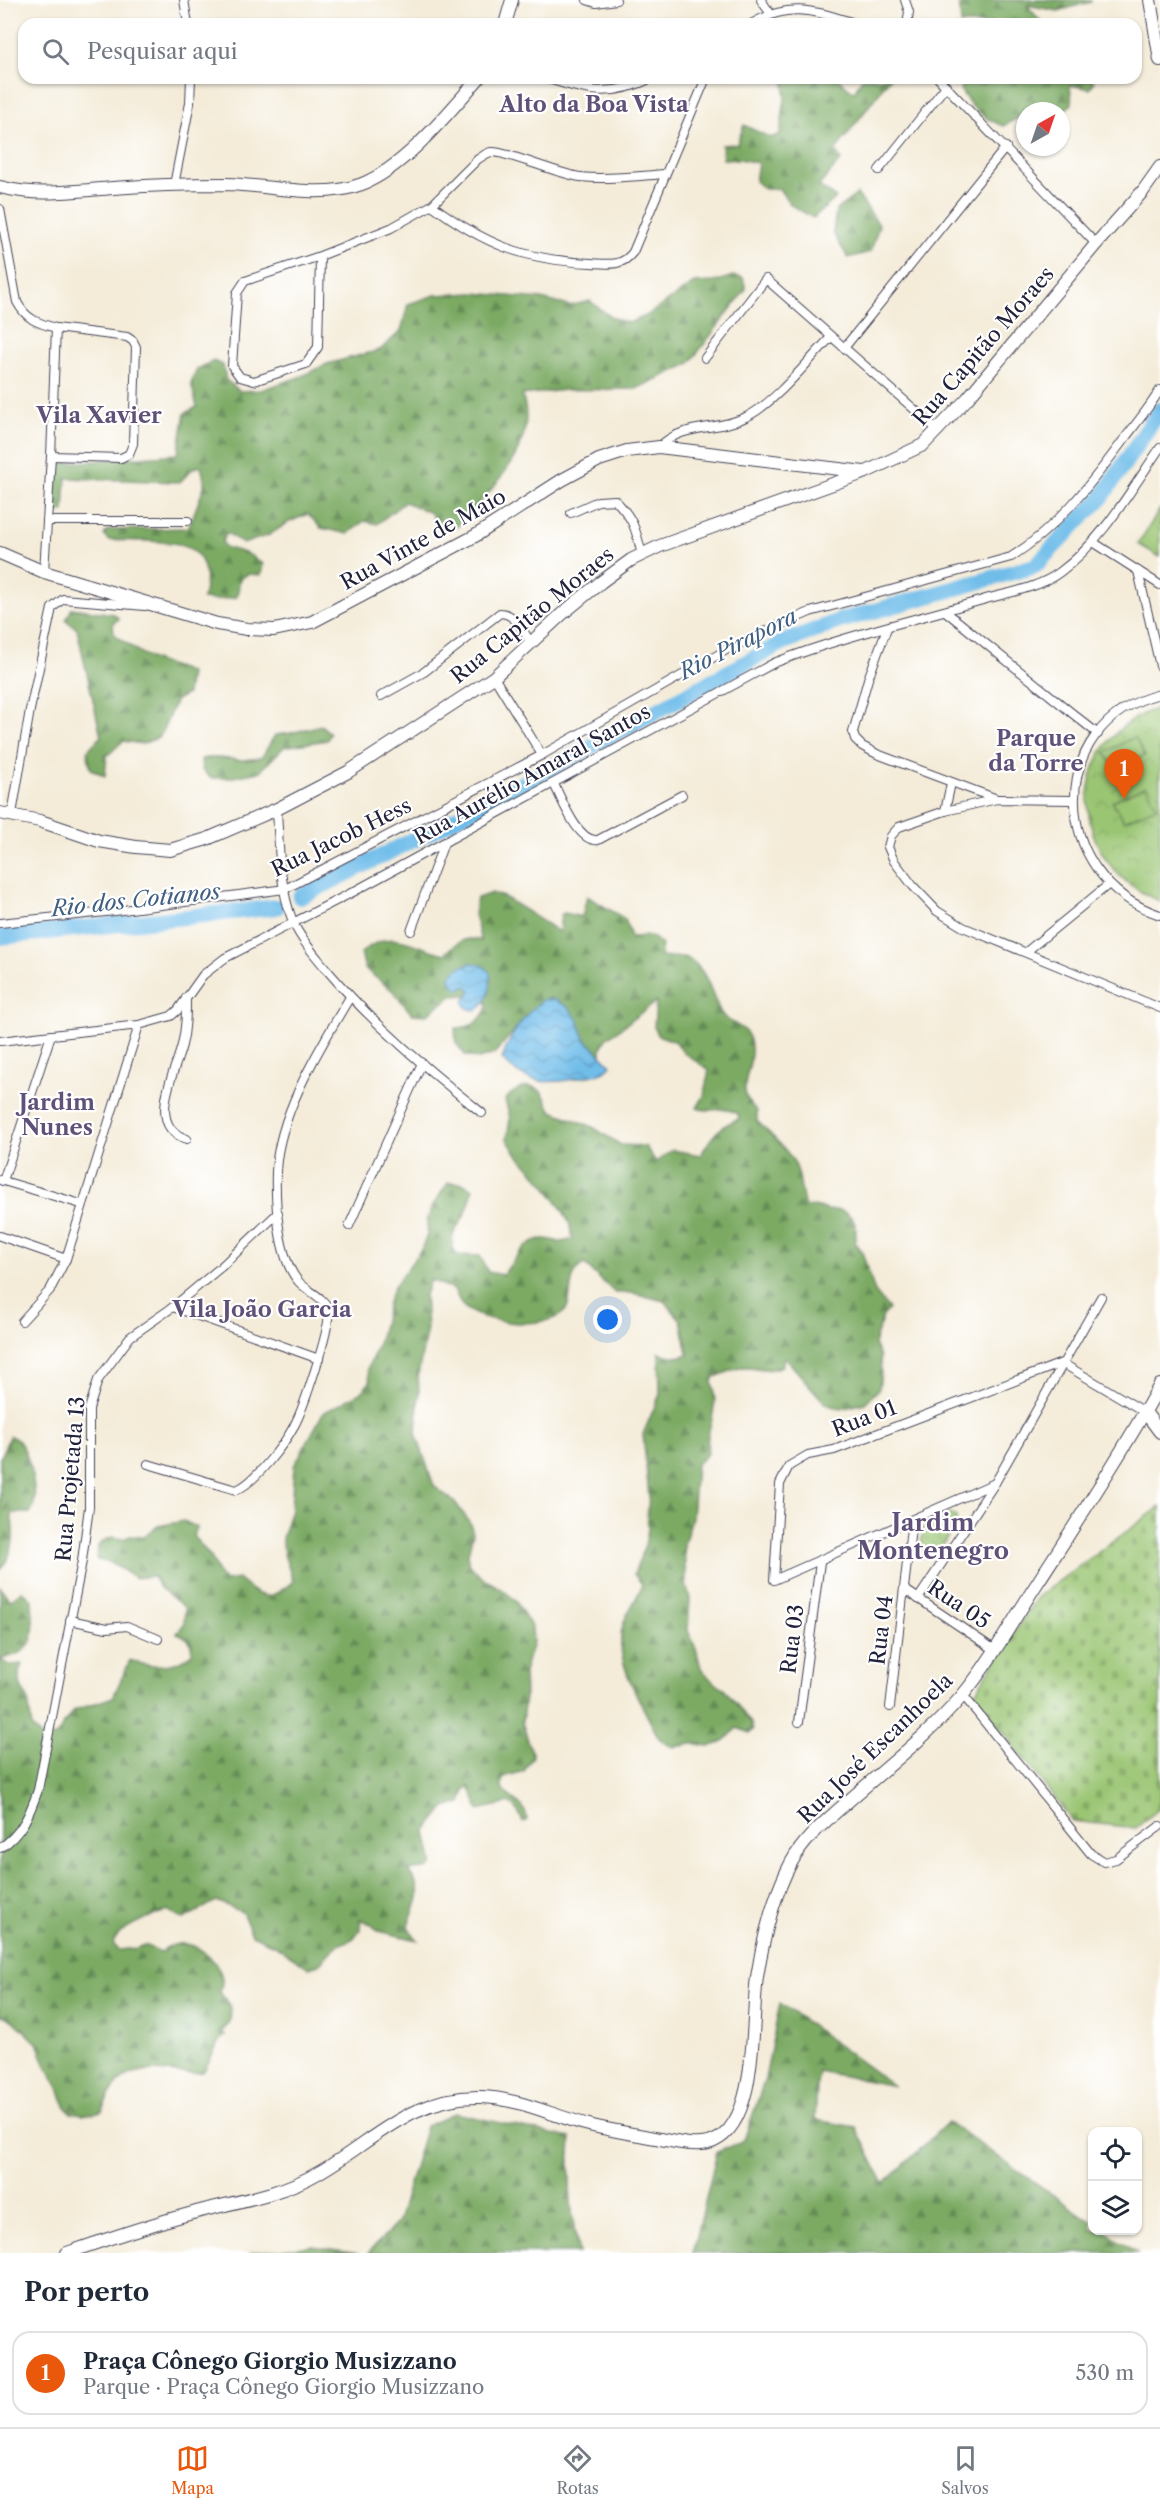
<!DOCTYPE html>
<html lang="pt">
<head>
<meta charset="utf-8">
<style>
  :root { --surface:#fff; --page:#f6f6f7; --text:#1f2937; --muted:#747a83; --line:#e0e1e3; --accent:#ea580c }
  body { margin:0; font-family:"Libre Caslon Text",serif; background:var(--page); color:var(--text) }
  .controls { position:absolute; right:18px; bottom:18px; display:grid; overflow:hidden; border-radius:12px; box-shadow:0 2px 4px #0004 }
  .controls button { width:54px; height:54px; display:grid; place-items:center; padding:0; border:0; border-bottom:2px solid var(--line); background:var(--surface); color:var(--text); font:30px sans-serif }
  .compass { position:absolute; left:1016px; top:102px; width:54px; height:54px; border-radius:50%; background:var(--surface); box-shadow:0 2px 4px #0004; rotate:40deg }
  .you { position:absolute; left:608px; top:1320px; width:21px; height:21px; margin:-15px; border:4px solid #fff; border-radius:50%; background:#1a73e8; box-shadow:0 0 0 9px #1a73e833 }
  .badge { display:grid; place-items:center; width:39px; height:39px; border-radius:50%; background:var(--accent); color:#fff; font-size:20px; font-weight:700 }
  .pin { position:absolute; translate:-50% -50px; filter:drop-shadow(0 2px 3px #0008) }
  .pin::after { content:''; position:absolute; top:32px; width:21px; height:18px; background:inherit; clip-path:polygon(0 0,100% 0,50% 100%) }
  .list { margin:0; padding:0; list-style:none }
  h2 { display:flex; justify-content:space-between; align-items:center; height:78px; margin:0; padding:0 24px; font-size:26px }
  h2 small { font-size:20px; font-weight:400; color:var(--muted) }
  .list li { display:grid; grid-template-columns:39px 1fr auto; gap:18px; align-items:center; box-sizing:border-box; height:84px; margin:0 12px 12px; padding:0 12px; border:2px solid var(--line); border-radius:18px }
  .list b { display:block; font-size:22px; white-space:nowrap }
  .list p { margin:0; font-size:20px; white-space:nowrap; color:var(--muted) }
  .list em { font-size:20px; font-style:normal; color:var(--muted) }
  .icon { flex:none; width:33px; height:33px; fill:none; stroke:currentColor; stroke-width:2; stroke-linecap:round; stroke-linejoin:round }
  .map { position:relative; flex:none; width:1160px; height:2253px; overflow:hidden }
  .search { position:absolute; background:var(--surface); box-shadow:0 2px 4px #0004; left:18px; right:18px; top:18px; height:66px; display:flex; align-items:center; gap:15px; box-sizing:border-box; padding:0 21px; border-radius:18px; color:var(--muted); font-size:22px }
  .sheet { height:174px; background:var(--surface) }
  nav { display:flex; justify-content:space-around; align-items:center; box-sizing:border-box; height:84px; border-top:2px solid var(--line); background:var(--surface); font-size:16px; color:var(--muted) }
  nav a { display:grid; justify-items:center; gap:3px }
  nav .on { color:var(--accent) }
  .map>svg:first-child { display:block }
</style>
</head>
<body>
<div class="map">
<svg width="1160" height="2253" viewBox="0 0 1160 2253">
  <defs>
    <pattern id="grass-dots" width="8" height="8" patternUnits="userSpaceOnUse" patternTransform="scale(1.5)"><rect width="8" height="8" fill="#9ac572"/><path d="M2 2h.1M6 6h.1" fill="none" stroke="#84a964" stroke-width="1.8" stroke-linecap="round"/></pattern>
    <pattern id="forest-firs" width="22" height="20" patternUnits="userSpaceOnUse" patternTransform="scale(1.5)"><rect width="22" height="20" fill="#7baa64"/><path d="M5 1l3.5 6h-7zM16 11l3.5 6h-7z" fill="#648a54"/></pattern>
    <pattern id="cemetery-stones" width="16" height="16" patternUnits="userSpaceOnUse" patternTransform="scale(1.5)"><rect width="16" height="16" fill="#9ac572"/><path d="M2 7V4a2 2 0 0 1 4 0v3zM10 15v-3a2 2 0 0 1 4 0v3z" fill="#84a964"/></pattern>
    <pattern id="park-crowns" width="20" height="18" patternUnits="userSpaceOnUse" patternTransform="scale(1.5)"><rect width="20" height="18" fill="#9ac572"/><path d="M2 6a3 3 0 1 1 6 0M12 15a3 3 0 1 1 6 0" fill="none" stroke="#84a964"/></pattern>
    <pattern id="water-waves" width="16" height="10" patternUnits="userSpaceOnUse" patternTransform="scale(1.5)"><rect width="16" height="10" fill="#70bdea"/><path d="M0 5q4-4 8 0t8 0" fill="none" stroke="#5c99bf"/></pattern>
  </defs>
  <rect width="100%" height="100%" fill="#fff"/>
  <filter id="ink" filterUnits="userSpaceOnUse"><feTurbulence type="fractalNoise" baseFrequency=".0167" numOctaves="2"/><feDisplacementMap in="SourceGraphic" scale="12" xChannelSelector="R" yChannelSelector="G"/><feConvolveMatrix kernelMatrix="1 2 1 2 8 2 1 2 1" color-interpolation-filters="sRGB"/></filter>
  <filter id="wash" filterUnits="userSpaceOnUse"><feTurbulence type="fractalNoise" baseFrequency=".008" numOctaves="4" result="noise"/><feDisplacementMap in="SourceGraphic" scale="24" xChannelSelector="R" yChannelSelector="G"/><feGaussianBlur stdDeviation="1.35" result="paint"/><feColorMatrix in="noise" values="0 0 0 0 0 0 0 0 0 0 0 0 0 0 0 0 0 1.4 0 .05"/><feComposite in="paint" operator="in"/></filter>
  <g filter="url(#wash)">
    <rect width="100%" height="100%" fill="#f4ecd9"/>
    <path fill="url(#grass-dots)" stroke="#5e7456" stroke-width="1.5" d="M950,1513L956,1517V1525L934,1557H924L920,1551L924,1523L931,1518Z"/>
    <g fill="url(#forest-firs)" stroke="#4e6650" stroke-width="1.5">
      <path d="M959,0H1091V2L1058,11L1027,5L1043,24H961Z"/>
      <path d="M784,78H837L854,92L862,78H890L835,151L841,160L819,186L836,198L813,218L791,205L779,189H764L755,181L758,163L740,159H723L722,145L737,144L744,125L771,138L780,134L785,98Z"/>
      <path d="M967,78H1091L1094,82L1090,89L1070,85L1072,104L1061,113L1033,109L1025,111V114L1003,126C983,118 971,109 960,89Z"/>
      <path d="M857,194L879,225L871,252L848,258L833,233L836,210Z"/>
      <path d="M733,276L743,278L746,289L689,364L636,389L565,390L522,395C541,446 489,491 458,526L437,528L431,513L405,502L377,524L364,521L348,534L321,528L308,514L289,522L269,535L243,544L227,533L222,541L225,547L248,554L263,564L261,575L248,574L240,579L237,597L216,600L202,599C209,579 207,553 182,545C167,540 126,541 108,540L104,535L108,530L188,528C190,525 204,488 204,486C205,480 202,471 201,466L193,468L180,482L66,478L64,511L57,513L51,511L55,464L178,454L185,413L197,407L191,383L197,369L213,361L223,365L226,380L240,391L261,390L302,376L327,364L380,350L401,331L408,304L435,295L474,293L541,299L570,306L590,301L611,317L628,323L646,316L694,283L714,282Z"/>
      <path d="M72,608L114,614L119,619L113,623L114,634C126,643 137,652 150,658C163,665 177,666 190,673L187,694L176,700L160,737L142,744L123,741L107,756L105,776L91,769L87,751L101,736L77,629L66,620Z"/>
      <path d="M321,725L330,733L327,740L284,747L259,772L228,778H211L202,770L201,759C222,754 238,765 262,757L275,735L291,733Z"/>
      <path d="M492,893L506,898L559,932L561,915L564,913L582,917L587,896L625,919L631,937L651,936L662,945L660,957C670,959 682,954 691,960C708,971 712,997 721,1013C730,1027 749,1023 751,1046C754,1071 732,1090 757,1111V1121C768,1132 793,1154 797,1169C801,1182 801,1194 805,1207C816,1205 817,1207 827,1210C832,1211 837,1209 842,1211C857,1217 857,1229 855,1242L862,1252L875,1292L889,1309L883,1316L874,1344L880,1357L881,1373L879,1389L865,1403L841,1409L826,1404L785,1358L783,1359V1365C770,1374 759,1367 746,1367C736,1367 723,1375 714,1377L712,1381C721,1412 704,1427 708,1453L696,1465L692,1518L684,1544L686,1583L690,1598L688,1631L696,1648L701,1668L714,1683L724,1688L751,1723L753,1730L750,1733L737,1728C730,1736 721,1745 710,1746C704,1746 698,1743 691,1744C674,1747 672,1750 658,1737C643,1705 612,1661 623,1625C627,1610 639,1598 642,1584L634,1574L645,1545L648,1529L647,1514L649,1498L643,1434L660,1394L659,1352C668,1357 678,1359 688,1354L681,1320L664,1301L633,1293H615L584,1264C565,1273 575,1303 563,1313C544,1330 479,1324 462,1305C458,1301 458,1294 453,1289L430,1280L425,1295L427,1328L418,1375L419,1391L416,1433L434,1486L455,1502L470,1523L473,1533L468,1554L470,1565L480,1576L503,1590L515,1600L532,1628L533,1642L524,1672L525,1697L522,1722L533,1756L524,1771L504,1777L501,1785C505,1800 525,1798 527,1820L523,1822L516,1808L509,1803L479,1810L469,1786L465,1790L461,1803L445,1808L426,1831C427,1840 433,1858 432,1865L426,1869L411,1870L409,1872C429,1895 412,1906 408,1928L418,1940L378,1931L371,1924L360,1919L361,1929C351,1944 350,1938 337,1946C326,1954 323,1965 309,1968L276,1946L252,1935L242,1912L216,1901L184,1919L178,1917L169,1911C154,1914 117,1928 113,1944L119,1950L137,1948L145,1945L161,1952C165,1950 170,1946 174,1945C194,1939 218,1959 222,1978C223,1982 221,1987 220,1992L231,2008L230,2023L222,2031L225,2035C215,2046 211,2059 203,2072C158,2079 125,2050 102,2111L83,2115L71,2113L66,2108L60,2090L45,2064L37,2043L15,2022L3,2015L0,2016V1587L10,1600L22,1591L32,1600C32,1616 39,1640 23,1651C17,1656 7,1657 0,1660L10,1665L22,1664L19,1673L21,1687L28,1699L32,1727L42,1738L56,1736L73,1711L113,1697L130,1660C147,1668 179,1668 192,1653C191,1642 189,1637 177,1633L184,1624L185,1608L158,1586L153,1576L136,1578L111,1563L97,1560L98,1546L103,1541L113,1537L123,1539L130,1536L144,1537L158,1526L184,1521L197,1527L193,1536L211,1557L220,1577L226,1581L238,1579C261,1599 269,1603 293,1581L284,1554L282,1538L291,1509L294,1466L323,1413L360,1393L370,1382L368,1368L379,1341L389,1299L395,1285L421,1250L427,1235V1221L431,1208L448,1183H462L473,1189C471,1197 469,1205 466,1212C459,1229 444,1237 457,1255L480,1256L488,1272L503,1275C514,1261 525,1238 545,1239C561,1240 554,1245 573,1239L570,1225L563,1211L546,1186L515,1152L507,1139L510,1118L505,1100C513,1090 532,1079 543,1094C547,1100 548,1106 552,1111L591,1126L621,1145L645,1146L656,1162L672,1150L701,1155C709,1139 721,1124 739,1119L738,1114C720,1104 711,1114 697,1108L704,1096L709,1070L684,1053L674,1041L657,1035L654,1027L656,1002L606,1039L601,1048L602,1068L550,998L537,1005L494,1054L479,1059L465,1055L456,1043L455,1028C474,1027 479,1023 488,1006L482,994L452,996L426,1015L412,1014L393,991L365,969L361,953C392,925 411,947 445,954C457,943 464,935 481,941L474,914L477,898Z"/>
      <path d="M10,1436C12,1437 17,1439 18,1440C29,1453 41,1499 30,1513H11C15,1534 15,1553 0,1570V1457Z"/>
      <path d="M780,2003L894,2086L818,2071L815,2120L856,2127L884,2184L948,2122L1092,2222V2230L1105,2231L1137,2253H693L717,2152L744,2140L765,2079Z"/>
      <path d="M455,2113L571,2138C568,2177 570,2215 579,2253H368L398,2222L426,2126Z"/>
      <path d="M312,2246L359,2253H250Z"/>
    </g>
    <path fill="url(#cemetery-stones)" stroke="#5e7456" stroke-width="1.5" d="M1160,1507V1808L1136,1828L1072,1821L974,1694L1037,1597Z"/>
    <path fill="url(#park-crowns)" stroke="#5e7456" stroke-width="1.5" d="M1160,707V901C1066,865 1062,739 1160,707Z"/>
    <g fill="#9ac572" stroke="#5e7456" stroke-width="1.5">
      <path d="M1160,509V557L1138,544Z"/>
      <path d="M1135,737L1145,756L1112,765L1105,752Z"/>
      <path d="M1146,786L1157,807L1124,821L1112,801Z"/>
    </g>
    <g fill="url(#water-waves)" stroke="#497092" stroke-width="1.5">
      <path d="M472,963L482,965L490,972C492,990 489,999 476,1011L467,1008L464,1002L471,990L465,986L459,989L452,984L450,976L460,967Z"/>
      <path d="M544,999L556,1000L569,1008L578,1020L585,1039L611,1065C603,1075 594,1075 582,1077C550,1085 525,1085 502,1059C510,1036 524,1014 544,999Z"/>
    </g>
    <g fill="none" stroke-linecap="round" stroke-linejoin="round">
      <g stroke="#70bdea" stroke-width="16">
        <path d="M300,897L485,804L782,643L839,621L1035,566L1102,497L1160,410"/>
        <path d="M0,937L277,907"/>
      </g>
    </g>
  </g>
  <g filter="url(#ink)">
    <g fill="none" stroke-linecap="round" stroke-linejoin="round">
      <defs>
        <g id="street">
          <path d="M184,0L188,24"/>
          <path d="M587,0L596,3L616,0"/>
          <path d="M761,0L770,13"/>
          <path d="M905,0L909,12L907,24"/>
          <path d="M751,24C792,0 816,12 858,24"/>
          <path d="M546,78C587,92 611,98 652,78"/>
          <path d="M938,78L1096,244"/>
          <path d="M879,170L946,86"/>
          <path d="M174,185L190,103L191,78"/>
          <path d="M432,205C485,245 525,260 591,263C608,264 622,267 633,252L706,78"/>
          <path d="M0,209L17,302C26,319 37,323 56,328L51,456L44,572"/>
          <path d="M320,256L318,347L306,364L254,381L240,377L232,366L237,293L245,281L320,256L391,228L432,205L478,159C482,157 486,153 491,152C503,150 560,175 580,177C608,180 638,176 665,174"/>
          <path d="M844,348L1006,147"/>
          <path d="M705,358L766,279L939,431"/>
          <path d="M659,447C684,422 717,432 746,417C774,404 809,360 831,337"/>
          <path d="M51,456L121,458L129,454L133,444L136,347L133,341L127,337L56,328"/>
          <path d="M571,513L598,501L615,500C634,519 636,530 642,555"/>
          <path d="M47,521H188"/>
          <path d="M1093,542L1160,585"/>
          <path d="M1138,571L1160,666"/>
          <path d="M945,611L1098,734"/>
          <path d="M887,628L868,679L853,732L855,739L862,746L877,754L997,799"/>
          <path d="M494,677L542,755"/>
          <path d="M1160,694C1044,723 1049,878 1160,915"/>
          <path d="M381,696L424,672L500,613C515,613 523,631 531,643"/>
          <path d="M554,784C562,800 578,843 598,840L682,795"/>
          <path d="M1074,800L997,799L945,811L899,827L891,836L888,847L894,861L913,886L937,911L963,927L1160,1008"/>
          <path d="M277,809C279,846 279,886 293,922C301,940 315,955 327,970C373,1024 427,1069 482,1113"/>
          <path d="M945,811L951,783"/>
          <path d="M12,814L30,710L52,608L63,599L145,606"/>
          <path d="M0,923L115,911L285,889L542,755L728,649L769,630L810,612L1011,557C1057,528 1090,485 1122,442C1135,425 1149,408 1160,390"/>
          <path d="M411,931L444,843"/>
          <path d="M1026,952L1108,885"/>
          <path d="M186,998C186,1015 186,1029 182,1045C175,1073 145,1127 187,1139"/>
          <path d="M0,1041L139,1025L171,1016L178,1010L203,975L225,958L353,892L774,663C840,637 910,621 979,601C1005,593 1038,589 1060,572C1103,540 1130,491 1160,448"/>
          <path d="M0,1180L81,1204"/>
          <path d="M3,1181L51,1035"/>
          <path d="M349,1226L422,1063"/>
          <path d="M0,1236L66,1259"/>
          <path d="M173,1307L319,1359"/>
          <path d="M22,1321L50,1290L66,1259L139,1025"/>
          <path d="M148,1464L236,1490C254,1484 285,1443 294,1426C302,1412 333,1323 328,1309C324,1297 307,1291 299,1282C278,1259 275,1202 276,1172C278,1114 321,1046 350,997"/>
          <path d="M995,1483L774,1580L780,1484L789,1466L808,1455L834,1450L1062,1363L1145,1412"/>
          <path d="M904,1589L995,1650"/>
          <path d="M918,1599L995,1483L1101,1297"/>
          <path d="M70,1620L107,1628L127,1626L158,1639"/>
          <path d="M963,1695L1091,1854L1104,1862L1116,1859L1160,1826"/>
          <path d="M890,1707L912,1520"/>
          <path d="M799,1722L820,1562"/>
          <path d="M0,1848C22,1834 30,1813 38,1790L82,1561L89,1507V1409L98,1380L130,1337L173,1307L221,1267L278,1213"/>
        </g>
        <g id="secondary">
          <path d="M1150,0L1160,60"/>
          <path d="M505,24L512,0"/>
          <path d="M0,187C37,197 75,191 113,188C151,185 189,184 227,184C270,185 320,200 362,184C405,167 449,112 479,78"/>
          <path d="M0,553L44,572L217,624L247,629L274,630L312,622L475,536L562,480L599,460L627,451L659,447L864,472"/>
          <path d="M0,813L40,821L99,841L136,847L170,850L207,839L277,809L348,772L494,677L562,614L601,582L631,560L660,546L866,472L923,445L967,399L1096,244L1143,191L1160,167"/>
          <path d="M1145,1412L1160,1432"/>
          <path d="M67,2253C107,2239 148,2225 189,2214C232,2202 279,2196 318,2173C373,2142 412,2095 481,2097C518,2098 553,2116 589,2125C612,2131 636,2134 660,2139C677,2142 698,2148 714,2141C759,2121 751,2019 757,1977C763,1939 773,1897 791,1863C804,1839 825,1822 845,1804C884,1769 928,1736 962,1696C991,1661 1013,1620 1038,1582C1080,1517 1122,1453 1160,1385"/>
        </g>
      </defs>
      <use href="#street" stroke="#424053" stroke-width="10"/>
      <use href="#secondary" stroke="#424053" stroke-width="14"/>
      <use href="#street" stroke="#fff" stroke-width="8"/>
      <use href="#secondary" stroke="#fff" stroke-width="12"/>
    </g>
  </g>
  <g text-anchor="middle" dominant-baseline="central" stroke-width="4.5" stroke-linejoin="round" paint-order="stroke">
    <g font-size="21" fill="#22223b" stroke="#fff">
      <text transform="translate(983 346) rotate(-49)">Rua Capitão Moraes</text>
      <text transform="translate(423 539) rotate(-29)">Rua Vinte de Maio</text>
      <text transform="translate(532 615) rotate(-39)">Rua Capitão Moraes</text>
      <text transform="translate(532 774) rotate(-29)">Rua Aurélio Amaral Santos</text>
      <text transform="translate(341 837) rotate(-26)">Rua Jacob Hess</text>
      <text transform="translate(864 1418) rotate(-21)">Rua 01</text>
      <text transform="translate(70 1479) rotate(-85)">Rua Projetada 13</text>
      <text transform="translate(959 1604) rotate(34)">Rua 05</text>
      <text transform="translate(881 1630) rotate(-83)">Rua 04</text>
      <text transform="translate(792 1639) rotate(-83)">Rua 03</text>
      <text transform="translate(875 1748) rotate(-44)">Rua José Escanhoela</text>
    </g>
    <g font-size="22" font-weight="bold" fill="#5f5178" stroke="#fff">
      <text x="594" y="104">Alto da Boa Vista</text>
      <text x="99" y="415">Vila Xavier</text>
      <text x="1036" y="738">Parque<tspan x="1036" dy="25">da Torre</tspan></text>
      <text x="57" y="1102">Jardim<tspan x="57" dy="25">Nunes</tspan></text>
      <text x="262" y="1309">Vila João Garcia</text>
    </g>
    <g font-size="22" font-style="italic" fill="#416081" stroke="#fff">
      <text transform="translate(738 644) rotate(-27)">Rio Pirapora</text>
      <text transform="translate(136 900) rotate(-6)">Rio dos Cotianos</text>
    </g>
    <g font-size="24" font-weight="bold" fill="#5f5178" stroke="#fff">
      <text x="933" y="1522">Jardim<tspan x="933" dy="28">Montenegro</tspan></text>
    </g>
  </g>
</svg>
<div class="controls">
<button><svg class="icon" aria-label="locate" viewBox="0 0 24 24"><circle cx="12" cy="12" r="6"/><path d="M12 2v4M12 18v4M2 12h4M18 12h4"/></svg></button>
<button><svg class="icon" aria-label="layers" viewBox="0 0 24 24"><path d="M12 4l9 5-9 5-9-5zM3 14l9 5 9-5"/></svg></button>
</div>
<svg class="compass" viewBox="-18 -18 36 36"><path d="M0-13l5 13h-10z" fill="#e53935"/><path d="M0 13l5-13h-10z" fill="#747a83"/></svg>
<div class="you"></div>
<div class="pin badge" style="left:1124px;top:799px">1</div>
<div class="search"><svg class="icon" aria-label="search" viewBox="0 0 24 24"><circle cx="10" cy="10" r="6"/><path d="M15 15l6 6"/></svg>Pesquisar aqui</div>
</div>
<section class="sheet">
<h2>Por perto<small></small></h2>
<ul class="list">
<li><span class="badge">1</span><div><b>Praça Cônego Giorgio Musizzano</b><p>Parque · Praça Cônego Giorgio Musizzano</p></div><em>530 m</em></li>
</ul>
</section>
<nav>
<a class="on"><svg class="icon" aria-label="map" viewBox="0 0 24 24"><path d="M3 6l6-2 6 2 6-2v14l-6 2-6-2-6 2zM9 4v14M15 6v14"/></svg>Mapa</a>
<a><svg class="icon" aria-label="directions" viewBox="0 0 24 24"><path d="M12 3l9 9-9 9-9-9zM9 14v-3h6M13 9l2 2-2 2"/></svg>Rotas</a>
<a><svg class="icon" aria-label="saved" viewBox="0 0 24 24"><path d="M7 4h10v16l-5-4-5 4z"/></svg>Salvos</a>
</nav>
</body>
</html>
